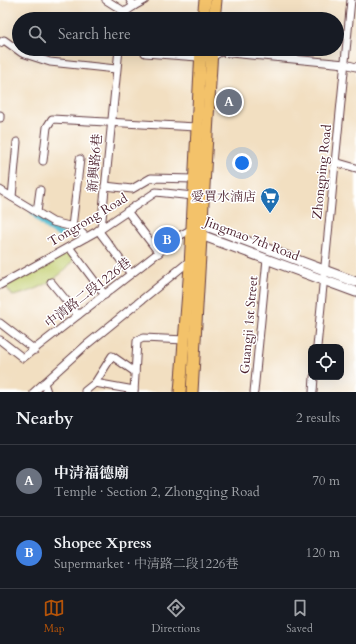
<!DOCTYPE html>
<html lang="en">
<head>
<meta charset="utf-8">
<style>
  :root { --surface:#171b24; --page:#242831; --text:#f1f3f6; --muted:#9ea1a6; --line:#363941; --accent:#b45309 }
  body { margin:0; font-family:Cardo,"Noto Serif TC",serif; background:var(--page); color:var(--text) }
  .controls { position:absolute; right:12px; bottom:12px; display:grid; overflow:hidden; border-radius:8px; box-shadow:0 4px 16px #0002 }
  .controls button { width:36px; height:36px; display:grid; place-items:center; padding:0; border:0; border-bottom:1px solid var(--line); background:var(--surface); color:var(--text); font:20px sans-serif }
  .you { position:absolute; left:242px; top:163px; width:14px; height:14px; margin:-10px; border:3px solid #fff; border-radius:50%; background:#1a73e8; box-shadow:0 0 0 6px #1a73e833 }
  .badge { display:grid; place-items:center; width:26px; height:26px; border-radius:50%; background:var(--accent); color:#fff; font-size:13px; font-weight:700 }
  .pin { position:absolute; translate:-50% -50%; border:2px solid #fff; box-shadow:0 1px 4px #0006 }
  .list { margin:0; padding:0; list-style:none }
  h2 { display:flex; justify-content:space-between; align-items:center; height:52px; margin:0; padding:0 16px; font-size:17px }
  h2 small { font-size:13px; font-weight:400; color:var(--muted) }
  .list li { display:grid; grid-template-columns:26px 1fr auto; gap:12px; align-items:center; box-sizing:border-box; height:72px; padding:0 16px; border-top:1px solid var(--line) }
  .list b { display:block; font-size:15px; white-space:nowrap }
  .list p { margin:0; font-size:13px; white-space:nowrap; color:var(--muted) }
  .list em { font-size:13px; font-style:normal; color:var(--muted) }
  .icon { flex:none; width:22px; height:22px; fill:none; stroke:currentColor; stroke-width:2; stroke-linecap:round; stroke-linejoin:round }
  .map { position:relative; flex:none; width:356px; height:392px; overflow:hidden }
  .search { position:absolute; background:var(--surface); box-shadow:0 4px 16px #0002; left:12px; right:12px; top:12px; height:44px; display:flex; align-items:center; gap:10px; box-sizing:border-box; padding:0 14px; border-radius:22px; color:var(--muted); font-size:15px }
  .sheet { height:196px; background:var(--surface) }
  nav { display:flex; justify-content:space-around; align-items:center; box-sizing:border-box; height:56px; border-top:1px solid var(--line); background:var(--surface); font-size:11px; color:var(--muted) }
  nav a { display:grid; justify-items:center; gap:2px }
  nav .on { color:var(--accent) }
  .map>svg:first-child { display:block }
</style>
</head>
<body>
<div class="map">
<svg width="356" height="392" viewBox="0 0 356 392">
  <rect width="100%" height="100%" fill="#fff"/>
  <filter id="ink" filterUnits="userSpaceOnUse"><feTurbulence type="fractalNoise" baseFrequency=".025" numOctaves="2"/><feDisplacementMap in="SourceGraphic" scale="8" xChannelSelector="R" yChannelSelector="G"/><feConvolveMatrix kernelMatrix="1 2 1 2 8 2 1 2 1" color-interpolation-filters="sRGB"/></filter>
  <filter id="wash" filterUnits="userSpaceOnUse"><feTurbulence type="fractalNoise" baseFrequency=".012" numOctaves="4" result="noise"/><feDisplacementMap in="SourceGraphic" scale="16" xChannelSelector="R" yChannelSelector="G"/><feGaussianBlur stdDeviation="0.9" result="paint"/><feColorMatrix in="noise" values="0 0 0 0 0 0 0 0 0 0 0 0 0 0 0 0 0 1.4 0 .05"/><feComposite in="paint" operator="in"/></filter>
  <g filter="url(#wash)">
    <rect width="100%" height="100%" fill="#f2dfc1"/>
    <path fill="#c3cf71" stroke="#86774e" d="M67,251L74,259C59,280 37,291 13,296L5,286Z"/>
    <g fill="none" stroke-linecap="round" stroke-linejoin="round">
      <path stroke="#53bcd0" stroke-width="6" d="M31,207C36,219 51,232 64,236"/>
    </g>
  </g>
  <g filter="url(#ink)">
    <g fill="none" stroke-linecap="round" stroke-linejoin="round">
      <defs>
        <g id="minor">
          <path d="M106,0L125,12"/>
          <path d="M134,6L145,0"/>
          <path d="M125,12L134,6L130,0"/>
          <path d="M0,43L4,40L22,53L50,62L116,69"/>
          <path d="M143,49L145,53L211,58L220,52L345,64L356,67"/>
          <path d="M0,118V115"/>
          <path d="M43,161L47,127L52,119L196,127"/>
          <path d="M335,162L356,168"/>
          <path d="M105,186L132,189L151,178L194,179"/>
          <path d="M0,190L53,222L77,228L86,237"/>
          <path d="M12,197L17,142"/>
          <path d="M127,211L159,253"/>
          <path d="M37,212L40,190"/>
          <path d="M72,227L80,159"/>
          <path d="M101,229L119,49"/>
          <path d="M98,230L131,274"/>
          <path d="M69,247L105,295"/>
          <path d="M51,282L78,315"/>
          <path d="M0,285L101,229L156,192L193,196"/>
          <path d="M0,323L35,350"/>
          <path d="M0,340L23,358L181,235L192,229"/>
          <path d="M317,347L351,0"/>
          <path d="M44,383L47,392"/>
          <path d="M95,383L112,356L135,372"/>
          <path d="M34,392L85,346L192,259"/>
          <path d="M86,392L85,391L95,383L134,390"/>
          <path d="M134,392L137,341L143,338L185,340"/>
          <path d="M254,392L267,259"/>
          <path d="M313,392L314,377"/>
        </g>
        <path id="tertiary" d="M356,282L201,224L192,229L201,235L356,292"/>
        <g id="primary">
          <path d="M203,19L205,0"/>
          <path d="M214,19L216,0"/>
          <path d="M180,392L190,267L201,49"/>
          <path d="M192,392L212,49"/>
        </g>
      </defs>
      <use href="#minor" stroke="#633c42" stroke-width="9"/>
      <use href="#tertiary" stroke="#633c42" stroke-width="11"/>
      <use href="#primary" stroke="#633c42" stroke-width="13"/>
      <use href="#minor" stroke="#fff" stroke-width="7"/>
      <use href="#tertiary" stroke="#fff" stroke-width="9"/>
      <use href="#primary" stroke="#f3c26a" stroke-width="11"/>
    </g>
  </g>
  <defs>
    <symbol id="supermarket-pin" viewBox="-11 -11 22 30"><path d="M0 17L-7.5 6A9.5 9.5 0 1 1 7.5 6Z" fill="#1f6fb2" stroke="#fff"/><path d="M-6-5.5h2.5l.6 2H6L4.5 2H-2.5L-4.4-4H-6ZM-1.5 3.2a1.3 1.3 0 1 0 .1 0ZM3 3.2a1.3 1.3 0 1 0 .1 0Z" fill="#fff"/></symbol>
  </defs>
  <g fill-rule="evenodd">
    <use href="#supermarket-pin" x="259" y="186" width="22" height="30"/>
  </g>
  <g text-anchor="middle" dominant-baseline="central" stroke-width="3" stroke-linejoin="round" paint-order="stroke">
    <g font-size="13" fill="#4a1f2b" stroke="#fff">
      <text transform="translate(95 163) rotate(-85)">新興路6巷</text>
      <text transform="translate(322 172) rotate(-84)">Zhongping Road</text>
      <text transform="translate(88 220) rotate(-31)">Tongrong Road</text>
      <text transform="translate(252 239) rotate(21)">Jingmao 7th Road</text>
      <text transform="translate(88 293) rotate(-38)">中清路二段1226巷</text>
      <text transform="translate(249 325) rotate(-85)">Guangji 1st Street</text>
    </g>
    <g font-size="13" fill="#4a1f2b" stroke="#fff" text-anchor="end">
      <text x="256" y="197">愛買水湳店</text>
    </g>
  </g>
</svg>
<div class="controls">
<button><svg class="icon" aria-label="locate" viewBox="0 0 24 24"><circle cx="12" cy="12" r="6"/><path d="M12 2v4M12 18v4M2 12h4M18 12h4"/></svg></button>
</div>
<div class="you"></div>
<div class="pin badge" style="left:229px;top:102px;background:#6b7280">A</div>
<div class="pin badge" style="left:167px;top:240px;background:#3f7fe0">B</div>
<div class="search"><svg class="icon" aria-label="search" viewBox="0 0 24 24"><circle cx="10" cy="10" r="6"/><path d="M15 15l6 6"/></svg>Search here</div>
</div>
<section class="sheet">
<h2>Nearby<small>2 results</small></h2>
<ul class="list">
<li><span class="badge" style="background:#6b7280">A</span><div><b>中清福德廟</b><p>Temple · Section 2, Zhongqing Road</p></div><em>70 m</em></li>
<li><span class="badge" style="background:#3f7fe0">B</span><div><b>Shopee Xpress</b><p>Supermarket · 中清路二段1226巷</p></div><em>120 m</em></li>
</ul>
</section>
<nav>
<a class="on"><svg class="icon" aria-label="map" viewBox="0 0 24 24"><path d="M3 6l6-2 6 2 6-2v14l-6 2-6-2-6 2zM9 4v14M15 6v14"/></svg>Map</a>
<a><svg class="icon" aria-label="directions" viewBox="0 0 24 24"><path d="M12 3l9 9-9 9-9-9zM9 14v-3h6M13 9l2 2-2 2"/></svg>Directions</a>
<a><svg class="icon" aria-label="saved" viewBox="0 0 24 24"><path d="M7 4h10v16l-5-4-5 4z"/></svg>Saved</a>
</nav>
</body>
</html>
